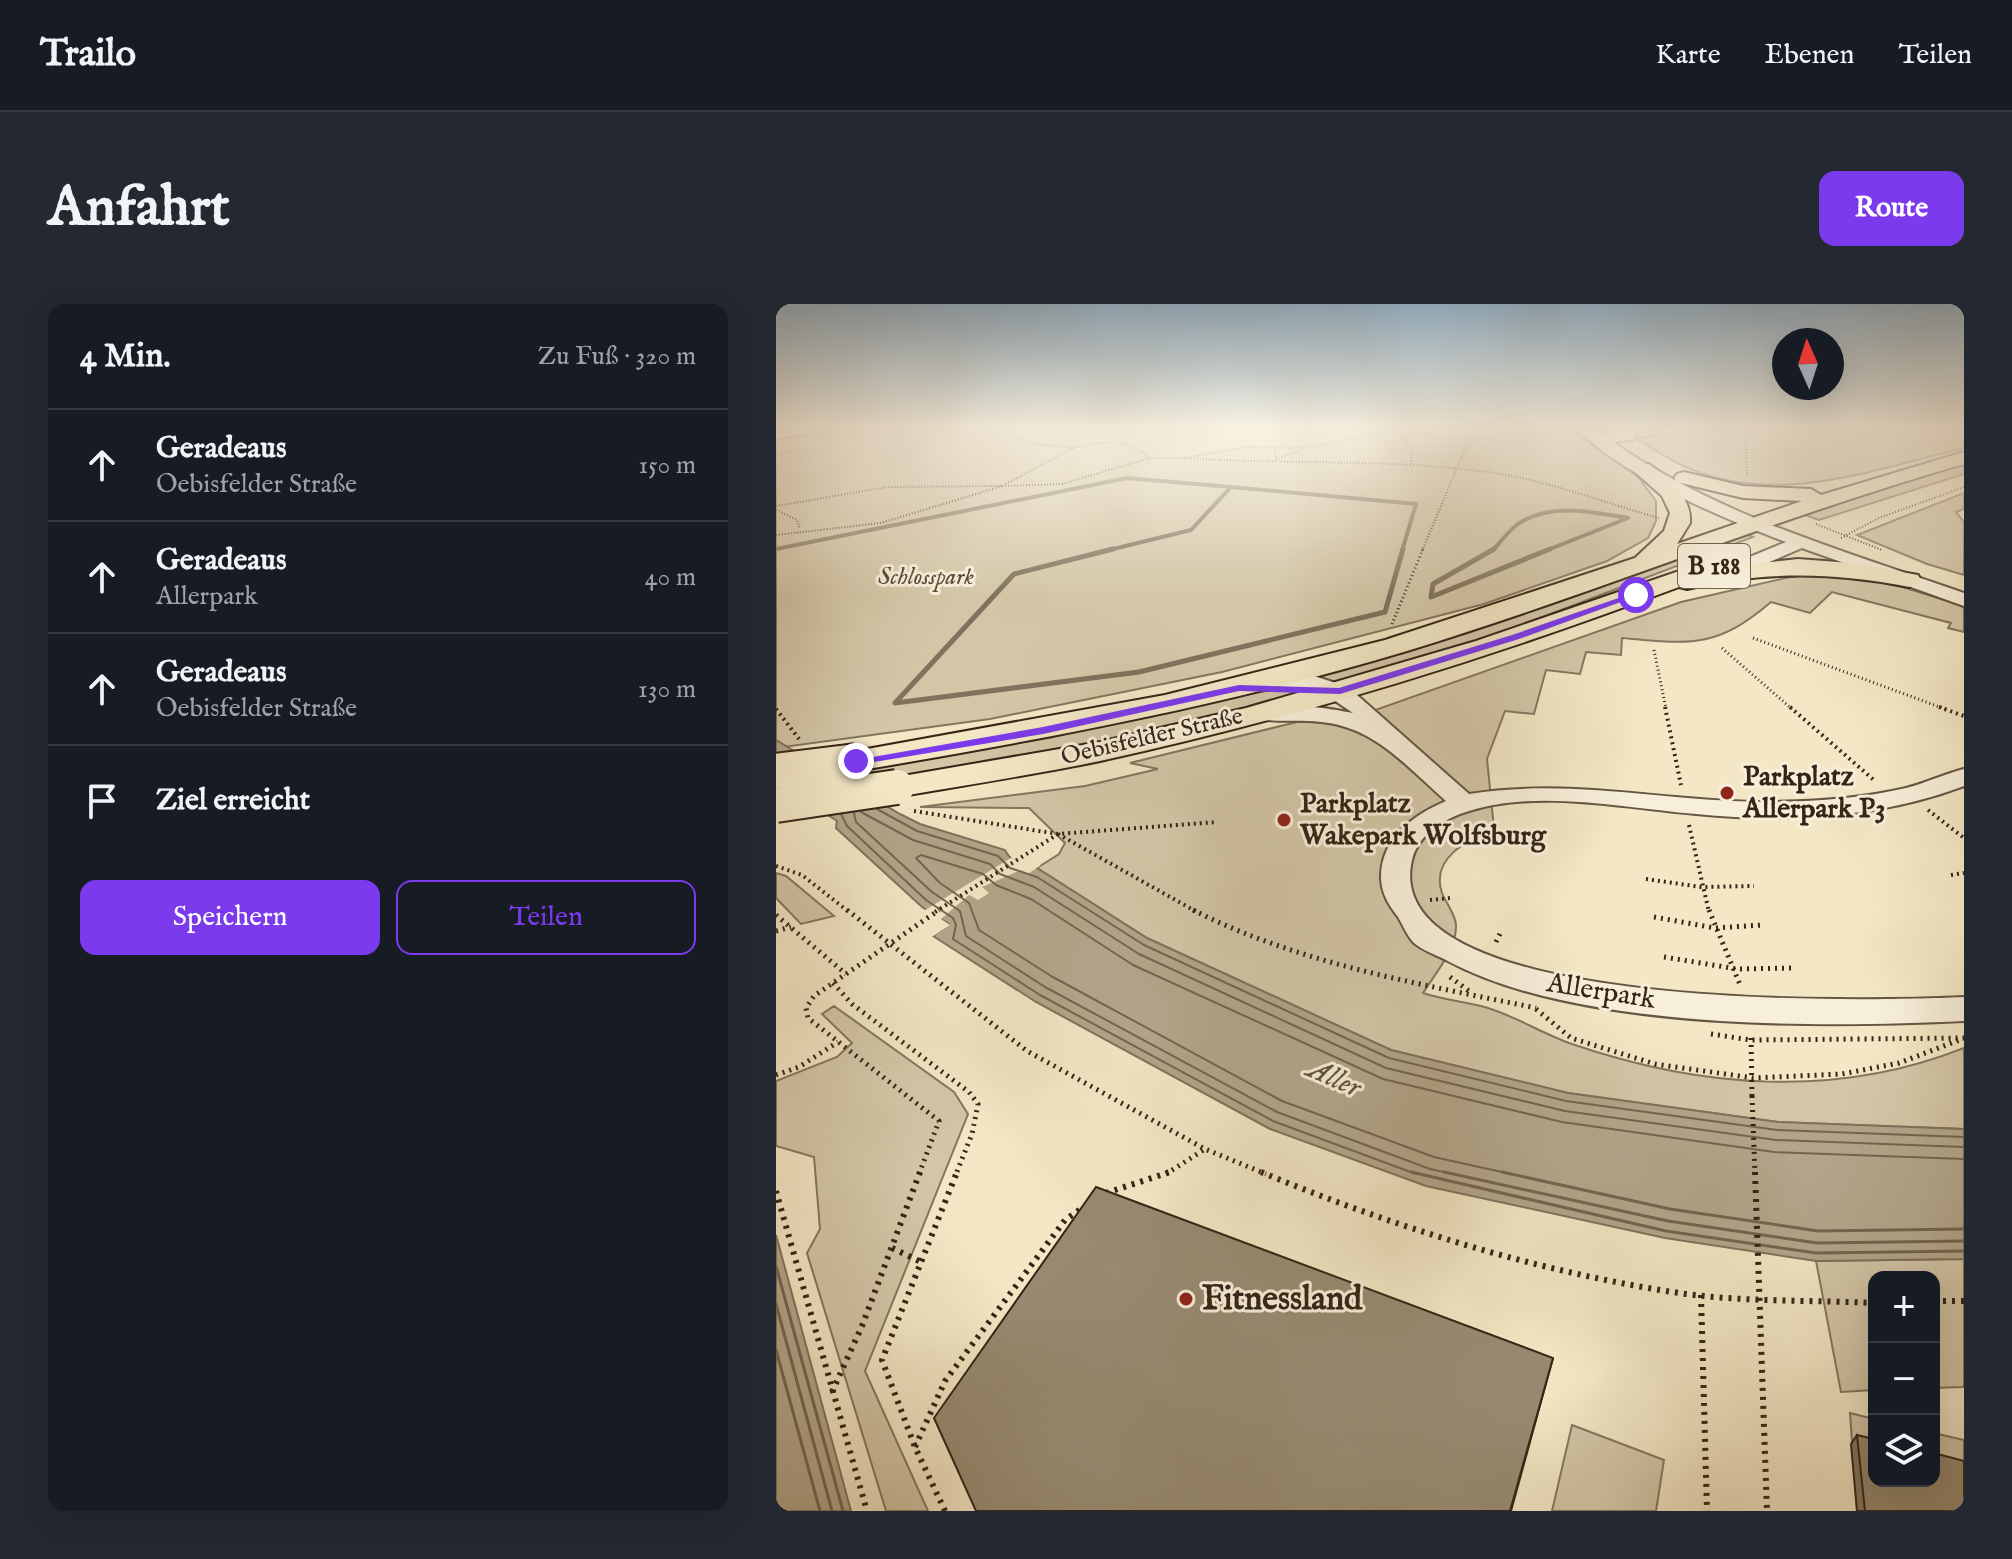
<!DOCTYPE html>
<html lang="de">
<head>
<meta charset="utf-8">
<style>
  :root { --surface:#171b24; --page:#242831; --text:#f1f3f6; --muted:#9ea1a6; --line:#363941; --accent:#7c3aed }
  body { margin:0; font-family:"IM FELL English",serif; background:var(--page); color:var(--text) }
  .controls { position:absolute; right:24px; bottom:24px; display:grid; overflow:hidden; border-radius:16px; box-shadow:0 8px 32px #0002 }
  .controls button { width:72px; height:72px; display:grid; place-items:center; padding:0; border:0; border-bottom:2px solid var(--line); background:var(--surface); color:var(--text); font:40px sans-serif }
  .compass { position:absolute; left:996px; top:24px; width:72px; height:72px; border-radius:50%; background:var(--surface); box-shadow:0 8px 32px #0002; rotate:357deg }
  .stop { position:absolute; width:24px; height:24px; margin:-18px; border:6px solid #7c3aed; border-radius:50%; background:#fff }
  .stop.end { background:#7c3aed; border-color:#fff; box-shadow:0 2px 8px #0008 }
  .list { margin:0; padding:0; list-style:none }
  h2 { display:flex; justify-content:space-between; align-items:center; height:104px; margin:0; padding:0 32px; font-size:34px }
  h2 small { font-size:26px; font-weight:400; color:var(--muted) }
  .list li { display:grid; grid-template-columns:52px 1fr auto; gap:24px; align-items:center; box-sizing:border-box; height:112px; padding:0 32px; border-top:2px solid var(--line) }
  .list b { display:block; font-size:30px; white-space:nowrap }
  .list p { margin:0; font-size:26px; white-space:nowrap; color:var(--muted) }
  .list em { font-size:26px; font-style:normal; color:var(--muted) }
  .actions { display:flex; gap:16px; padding:24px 32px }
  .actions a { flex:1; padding:18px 0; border:2px solid var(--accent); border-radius:16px; text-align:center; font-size:28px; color:var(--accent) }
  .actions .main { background:var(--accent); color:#fff }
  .icon { flex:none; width:44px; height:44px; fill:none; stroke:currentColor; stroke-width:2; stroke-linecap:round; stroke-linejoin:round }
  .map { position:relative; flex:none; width:1188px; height:1207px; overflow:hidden; border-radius:16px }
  header { display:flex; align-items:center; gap:48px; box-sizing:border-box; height:112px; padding:0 40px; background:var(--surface); border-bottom:2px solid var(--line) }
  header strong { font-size:38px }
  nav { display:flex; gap:44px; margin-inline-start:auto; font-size:28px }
  .intro { display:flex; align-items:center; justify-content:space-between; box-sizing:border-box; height:192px; padding:0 48px }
  h1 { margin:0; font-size:56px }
  .button { padding:20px 36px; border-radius:16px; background:var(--accent); color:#fff; font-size:28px; font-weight:700 }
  main { display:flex; gap:48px; padding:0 48px }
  aside { flex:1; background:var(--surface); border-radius:16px; box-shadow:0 8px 32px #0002 }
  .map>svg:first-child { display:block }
</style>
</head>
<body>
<header>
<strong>Trailo</strong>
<nav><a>Karte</a><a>Ebenen</a><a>Teilen</a></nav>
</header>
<div class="intro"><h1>Anfahrt</h1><a class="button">Route</a></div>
<main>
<aside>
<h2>4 Min.<small>Zu Fuß · 320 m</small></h2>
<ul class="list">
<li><svg class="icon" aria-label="ahead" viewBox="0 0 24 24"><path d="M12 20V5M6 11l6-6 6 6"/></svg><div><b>Geradeaus</b><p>Oebisfelder Straße</p></div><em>150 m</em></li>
<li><svg class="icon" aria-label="ahead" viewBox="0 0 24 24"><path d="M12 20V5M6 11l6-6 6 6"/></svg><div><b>Geradeaus</b><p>Allerpark</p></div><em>40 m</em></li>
<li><svg class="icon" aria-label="ahead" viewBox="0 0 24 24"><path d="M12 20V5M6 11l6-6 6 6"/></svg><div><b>Geradeaus</b><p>Oebisfelder Straße</p></div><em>130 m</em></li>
<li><svg class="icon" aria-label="arrive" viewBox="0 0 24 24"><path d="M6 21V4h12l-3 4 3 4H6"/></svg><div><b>Ziel erreicht</b></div></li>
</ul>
<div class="actions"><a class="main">Speichern</a><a>Teilen</a></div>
</aside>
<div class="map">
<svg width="1188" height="1207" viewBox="0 0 1188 1207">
  <rect width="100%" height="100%" fill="#f3e7c5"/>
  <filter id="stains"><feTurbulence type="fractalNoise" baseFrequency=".0025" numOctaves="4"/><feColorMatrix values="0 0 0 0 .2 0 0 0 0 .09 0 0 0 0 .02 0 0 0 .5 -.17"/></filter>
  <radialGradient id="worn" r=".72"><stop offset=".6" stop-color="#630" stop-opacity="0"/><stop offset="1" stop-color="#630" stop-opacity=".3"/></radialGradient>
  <g fill="#d3c6a7" stroke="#84765f" stroke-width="2">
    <path d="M62,124H792L862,173L880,197V217L872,234L831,257L708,300L446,368L214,415L0,444V132Z"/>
    <path d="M900,124H1188V144C1099,165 1003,203 912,164C894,156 876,144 859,134L905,129Z"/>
    <path d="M1188,159V170L1043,216L1029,211Z"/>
    <path d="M1188,189V205L1180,208L1188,218V271L1151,260L1081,231Z"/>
    <path d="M968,229L977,233L714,333L564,380L528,373Z"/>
    <path d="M1040,267L1094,273L1188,302V328L1172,324L1175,319L1056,288L1034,309L995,298C940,345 915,340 846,334L845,351L810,348L804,370L770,366L758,410L729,407L711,455L718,524C692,536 654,554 666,589C670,599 681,613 680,623C680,646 658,671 647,689C668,696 691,698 712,704C741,713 767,730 796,740C924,784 1060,795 1188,744V825L1002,818L792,789L615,746L371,634L261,564L283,550L289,539L253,504L144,503L309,482L382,465L354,459L525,417L560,420L905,298Z"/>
    <path d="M506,386L532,390L349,435L111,478L89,463L273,434L477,388Z"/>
    <path d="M0,569L10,572L58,612L25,620L0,594Z"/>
    <path d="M58,702L178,788L192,810L89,1067L152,1207H110L31,949L44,925L38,853L0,842V777L61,753L76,739L46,710Z"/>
    <path d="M1188,955V1083L1158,1084V973H1098V1086L1065,1088L1040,957Z"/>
    <path d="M1074,1109L1098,1115V1177H1158V1129L1188,1136V1207H1081Z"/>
    <path d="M796,1121L888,1156L880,1207H776Z"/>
  </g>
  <g fill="#b2a58a" stroke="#80725c" stroke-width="2">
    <path d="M0,436L124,510L144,520L229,546C234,557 248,565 261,564L371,634L615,746L792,789L1002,818L1188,825V955L1040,957L889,934L650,882L494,825L260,698L157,632L173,620L146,603L60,524L61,517L0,478Z"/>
    <path d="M0,931L75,1207H0Z"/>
  </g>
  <path fill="#f3e7c5" d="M238,552L265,561L252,570L245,566L206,583L213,589L202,596L193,591L165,615L174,621L154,634V629L166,621L146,608Z"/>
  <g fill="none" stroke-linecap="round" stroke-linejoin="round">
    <g stroke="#736550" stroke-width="2">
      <path d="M101,505L141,527L222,552L234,564L261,573L368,641L613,754L790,797L1001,826L1188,833"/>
      <path d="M85,508L137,536L214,560L224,570L258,583L363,650L610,764L789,807L1000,836L1188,843"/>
      <path d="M78,509L80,518L156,588L184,607L190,632L269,683L501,808L654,865L677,870"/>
      <path d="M65,510L71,522L150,596L177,614L180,621L177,635L264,691L497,817L640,870"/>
      <path d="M735,870L658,853L506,797L275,672L203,626L193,599L164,579L140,554L145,551L207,570L220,581L255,595L357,661L607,775L786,818L998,848L1188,855"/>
    </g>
    <g stroke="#736550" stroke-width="3">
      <path d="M635,868L890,927L1040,949L1188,947"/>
      <path d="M668,868L892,917L1041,939L1188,937"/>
      <path d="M726,868L894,905L1042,927L1188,925"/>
      <path d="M0,962L67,1207"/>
      <path d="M0,1000L56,1207"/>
      <path d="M0,1046L44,1207"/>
    </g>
    <g stroke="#80725c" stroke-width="4">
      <path d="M455,183L640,200L626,247"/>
      <path d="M0,245L351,174L455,183"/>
      <path d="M329,247L415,226L455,183"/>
      <path d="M716,247C725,238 731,228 742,220C774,198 816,208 852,214L769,247"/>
    </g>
    <g stroke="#80725c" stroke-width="5">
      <path d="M337,245L238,270L119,399L363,368L609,308L627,245"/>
      <path d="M718,245L657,280L655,293L774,245"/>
    </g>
    <defs>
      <g id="minor">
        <path d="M56,124L49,128L0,134V126Z"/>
        <path d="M800,124H817L825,130L863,124L857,136L837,138C942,212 1068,247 1188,289V302L1026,244L968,269H954V261L1010,238C946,214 848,173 800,124Z"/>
        <path d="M494,369L535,371L572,383L693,490C791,474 886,497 985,498C1033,498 1083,495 1130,484C1150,479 1168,470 1188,465V482C1103,514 1010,519 920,510C848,504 763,485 693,507C669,514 642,530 636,556C600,711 1099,697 1188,693V717C1042,724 798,726 670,656C660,651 646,646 638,639C631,632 627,621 622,613C613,601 606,591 605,575C604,535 637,511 670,497C631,463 599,423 545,418C522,415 498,419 476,414L472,409C484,393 558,405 577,409L543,386L486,381L483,376L486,371Z"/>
      </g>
      <g id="major">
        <path d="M1188,148V160C999,214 818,290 631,347C451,401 265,436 80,467L69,464L64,457L69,450L80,447L389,391L609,336L859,254L888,227L894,209L886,192L859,168L856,164L859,160H873C892,175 916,192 914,219L901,240L1026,197L967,194L901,178L898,174L901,170L908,168L967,182L1035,185L1045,191Z"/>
        <path d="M1022,255L1075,259L1142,271L1145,276L1133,283C1056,268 987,267 911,285L903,283C714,354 521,414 324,457C256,471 189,481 121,493L109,490L105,483L109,476L121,473L324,438L470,404L700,337L935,256L947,263Z"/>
      </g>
    </defs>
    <use href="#minor" stroke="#645642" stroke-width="4"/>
    <use href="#major" stroke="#342517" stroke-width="4"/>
    <g stroke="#342517" stroke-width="2" stroke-dasharray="1 2" stroke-linecap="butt">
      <path d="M207,124L261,140L297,144L228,181"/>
      <path d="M969,124L971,171"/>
      <path d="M623,127L636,146L635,162"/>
      <path d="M114,128L151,124"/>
      <path d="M228,128L241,124"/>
      <path d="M61,137L119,124"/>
      <path d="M297,144C326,137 350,134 374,154"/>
      <path d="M499,146L500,155L523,147"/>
      <path d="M0,151L17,146"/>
      <path d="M409,154C512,161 615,154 718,169C770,176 832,200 883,214"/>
      <path d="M226,182L286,180L374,154H409L471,143L533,144L629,124"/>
      <path d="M0,202L111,183L226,182L105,219L0,231"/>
      <path d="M0,206L21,216L24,225"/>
      <path d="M1040,220L1106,246"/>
      <path d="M1065,234L1103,214L1188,183"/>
      <path d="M646,247L698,124"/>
    </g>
    <g stroke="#342517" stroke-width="3" stroke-dasharray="1 3" stroke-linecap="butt">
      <path d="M616,320L647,245"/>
      <path d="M977,334L1169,405"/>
      <path d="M946,344L1016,405"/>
      <path d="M878,346L890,405"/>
    </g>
    <g stroke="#342517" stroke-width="4" stroke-dasharray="2 4" stroke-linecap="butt">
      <path d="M889,403L905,481"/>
      <path d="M1014,403L1099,477"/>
      <path d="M1163,403L1188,412"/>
      <path d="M0,405L23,435"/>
      <path d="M1152,506L1188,534"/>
      <path d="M138,507L282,530L441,518"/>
      <path d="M913,521L933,608"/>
      <path d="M282,530L421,608"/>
      <path d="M0,562L26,571L73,608"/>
      <path d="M1175,571L1188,569"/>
      <path d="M870,575L925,583L978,582"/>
      <path d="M654,596L675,594"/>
      <path d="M159,608L282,530"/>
    </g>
    <g stroke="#342517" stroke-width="5" stroke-dasharray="2 5" stroke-linecap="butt">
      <path d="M71,606L251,747L429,845L490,870"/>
      <path d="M417,606C524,660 644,680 760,704"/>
      <path d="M933,606L965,683"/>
      <path d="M0,611L70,670"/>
      <path d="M878,613L939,624L986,621"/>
      <path d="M0,627L15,623"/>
      <path d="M720,638L726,626"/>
      <path d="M888,653L961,665L1020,664"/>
      <path d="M674,673L693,687"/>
      <path d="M57,679L76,700L193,788L202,800L196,830L180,870"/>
      <path d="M760,705L795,734L879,760L977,774L1066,770L1123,759L1186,735"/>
      <path d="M935,730L975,736L1188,734"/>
      <path d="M975,734L976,792"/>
      <path d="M0,771L23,763L62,738"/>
      <path d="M143,870L163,817L32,714L30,704L38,692L163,606"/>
      <path d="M390,870L429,845"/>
    </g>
    <g stroke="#342517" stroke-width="6" stroke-dasharray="3 6" stroke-linecap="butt">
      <path d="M485,868C620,924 765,969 910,990C971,998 1036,996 1098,999"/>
      <path d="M0,887L91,1207"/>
      <path d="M330,889L394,868"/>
      <path d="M116,944L143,957"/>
      <path d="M925,991L931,1207"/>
      <path d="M1158,997H1188"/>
      <path d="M56,1088L86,1022L144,868"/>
      <path d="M139,1143L169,1077L289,916L309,902"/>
      <path d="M169,1207L139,1143L106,1056L181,868"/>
    </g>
    <use href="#minor" fill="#f7efd9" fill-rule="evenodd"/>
    <use href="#major" fill="#f3e7c5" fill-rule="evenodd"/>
    <defs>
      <g id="major-bridge">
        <path d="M0,467L80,457"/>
        <path d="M0,501L121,483"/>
      </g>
    </defs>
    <use href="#major-bridge" stroke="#342517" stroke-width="38" stroke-linecap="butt"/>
    <path stroke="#342517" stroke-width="5" stroke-dasharray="2 5" stroke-linecap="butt" d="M976,792L979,870"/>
    <path stroke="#342517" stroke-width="6" stroke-dasharray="3 6" stroke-linecap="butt" d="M979,868L991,1207"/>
    <use href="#major-bridge" stroke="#f3e7c5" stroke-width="34"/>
  </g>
  <path fill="#827761" stroke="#342517" stroke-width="2" d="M1081,1131L1188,1207H1081L1075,1140Z"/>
  <path fill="#6a614f" stroke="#342517" stroke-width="2" d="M777,1054L735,1207H734Z"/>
  <g fill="#978a71" stroke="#342517" stroke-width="2">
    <path d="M320,883L777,1054L734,1207H200L158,1114Z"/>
    <path d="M1081,1131L1098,1135V1177H1158V1149L1188,1157V1207H1089Z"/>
  </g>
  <linearGradient id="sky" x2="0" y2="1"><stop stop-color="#92aec2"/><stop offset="0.42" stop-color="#faf4e5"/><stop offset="1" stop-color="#faf4e5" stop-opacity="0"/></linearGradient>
  <rect width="1188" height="293" fill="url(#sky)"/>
  <path fill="#7c3aed" d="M857,289L864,291L743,335L564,390L463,387L267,430L80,461L74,457L267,423L463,381L563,384L736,331Z"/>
  <g fill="#8f2418" stroke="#f7efd9" stroke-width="3">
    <circle cx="951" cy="489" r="8"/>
    <circle cx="508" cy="516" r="8"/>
    <circle cx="410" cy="995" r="8"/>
  </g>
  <g text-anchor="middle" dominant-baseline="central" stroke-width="6" stroke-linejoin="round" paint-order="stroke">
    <g font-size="24" font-style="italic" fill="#5c4d3b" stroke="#f7efd9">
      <text x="150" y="273">Schlosspark</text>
    </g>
    <g font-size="24" fill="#342517" stroke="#f7efd9">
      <text transform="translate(376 433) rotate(-13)">Oebisfelder Straße</text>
    </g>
    <rect fill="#f7efd9" stroke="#6e6251" stroke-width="2" x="902" y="240" width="72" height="44" rx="6"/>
    <g font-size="26" font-weight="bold" fill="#342517">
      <text x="938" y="262">B 188</text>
    </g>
    <g font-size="28" font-weight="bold" fill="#342517" stroke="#f7efd9" text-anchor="start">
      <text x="967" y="473">Parkplatz<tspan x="967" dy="32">Allerpark P3</tspan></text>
      <text x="524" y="500">Parkplatz<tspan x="524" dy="32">Wakepark Wolfsburg</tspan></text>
    </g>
    <g font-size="28" fill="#342517" stroke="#f7efd9">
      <text transform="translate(825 688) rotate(9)">Allerpark</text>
    </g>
    <g font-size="30" font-style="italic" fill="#60523f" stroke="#f7efd9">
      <text transform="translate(558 775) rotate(24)">Aller</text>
    </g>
    <g font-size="34" font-weight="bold" fill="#342517" stroke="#f7efd9" text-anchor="start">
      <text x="426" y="995">Fitnessland</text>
    </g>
  </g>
  <rect width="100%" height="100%" filter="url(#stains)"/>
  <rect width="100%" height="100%" fill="url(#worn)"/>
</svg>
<div class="controls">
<button>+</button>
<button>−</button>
<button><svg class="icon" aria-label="layers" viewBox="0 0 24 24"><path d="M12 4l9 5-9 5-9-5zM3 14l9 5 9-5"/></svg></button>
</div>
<svg class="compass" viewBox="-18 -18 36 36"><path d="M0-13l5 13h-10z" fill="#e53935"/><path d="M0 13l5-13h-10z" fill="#9ea1a6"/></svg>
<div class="stop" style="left:860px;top:291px"></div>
<div class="stop end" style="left:80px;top:457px"></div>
</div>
</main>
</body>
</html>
